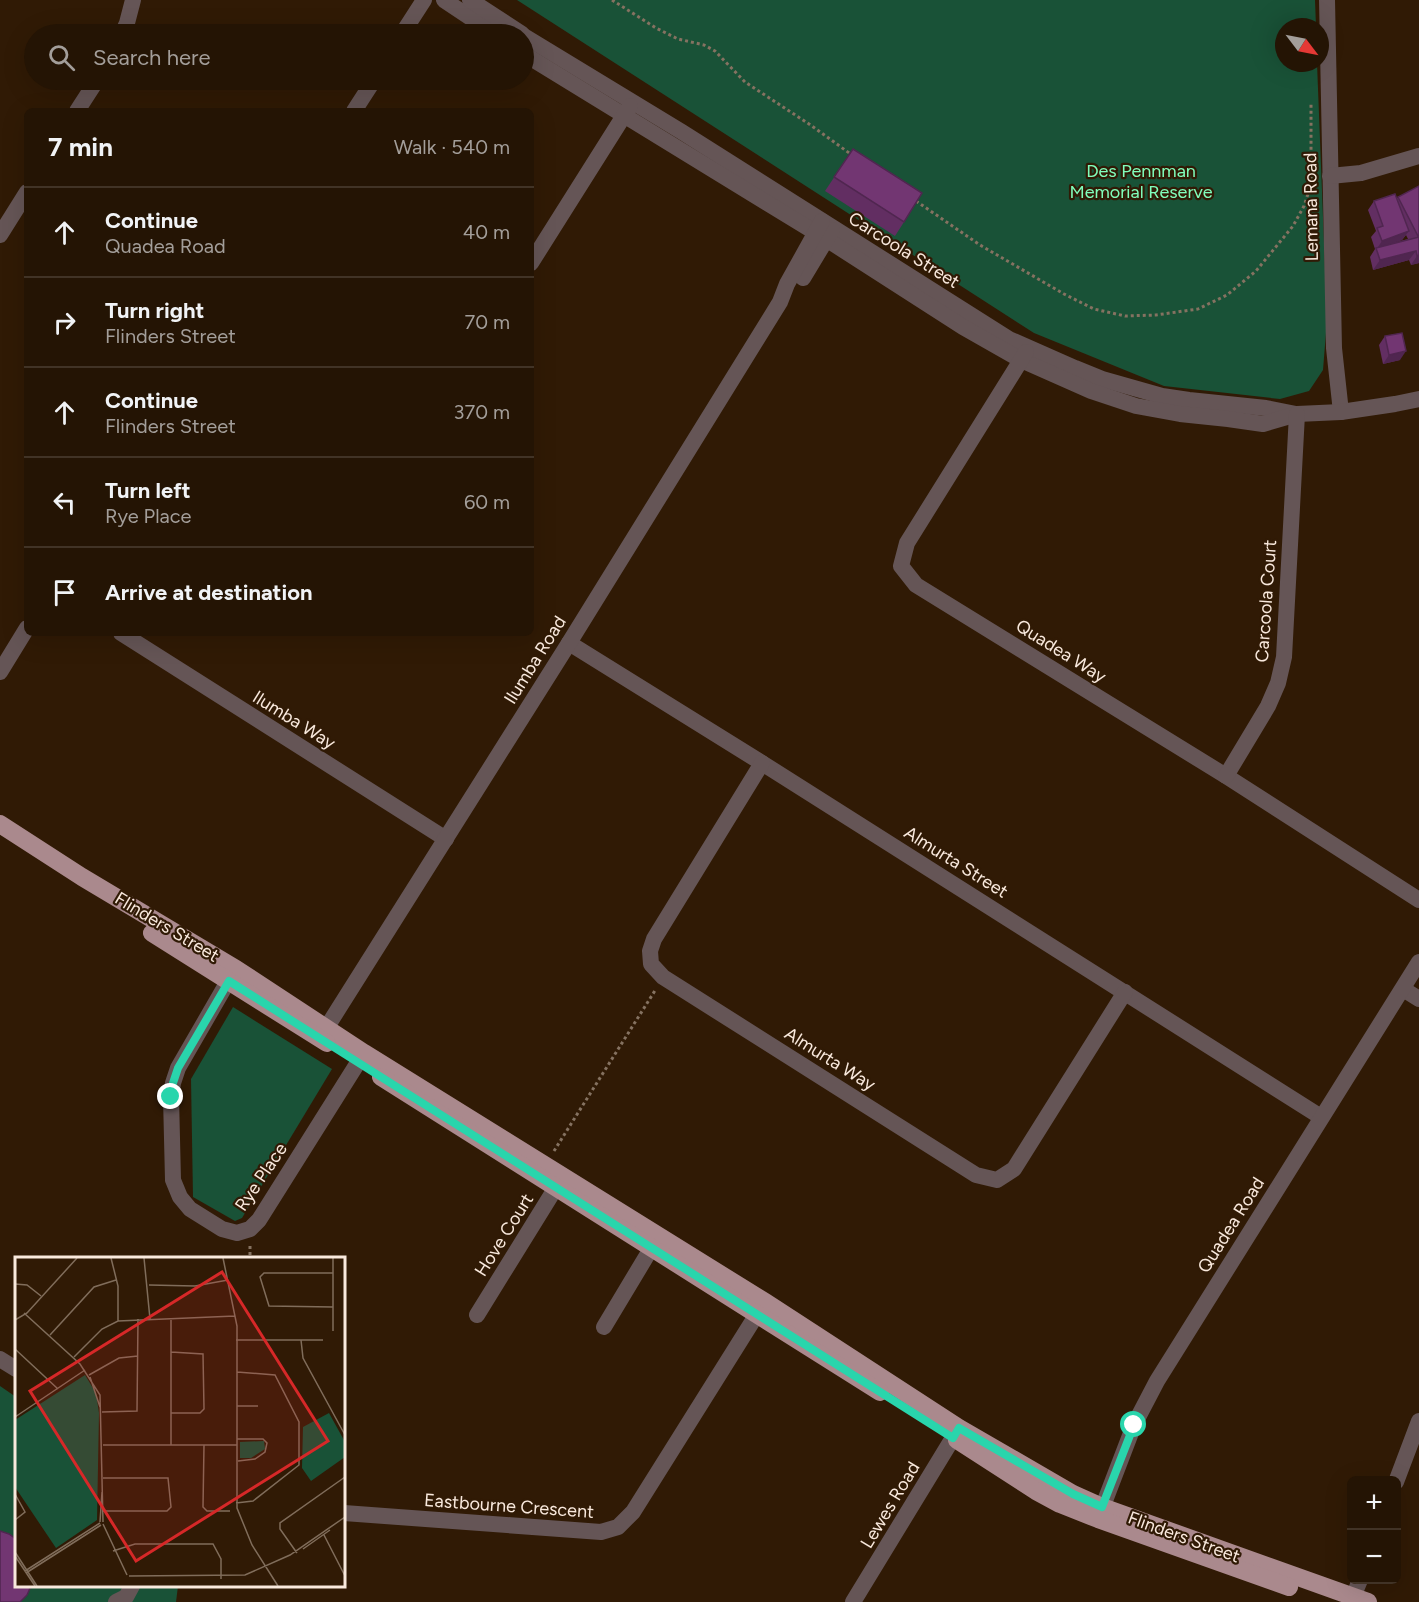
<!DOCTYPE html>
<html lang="en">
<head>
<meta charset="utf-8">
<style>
  :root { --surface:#241404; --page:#302113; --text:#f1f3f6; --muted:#a39e9a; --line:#413326 }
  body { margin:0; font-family:Figtree,sans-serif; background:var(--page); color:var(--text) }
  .controls { position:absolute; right:18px; bottom:18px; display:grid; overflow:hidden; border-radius:9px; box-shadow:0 6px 24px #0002 }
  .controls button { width:54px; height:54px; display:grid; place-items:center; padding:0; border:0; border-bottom:2px solid var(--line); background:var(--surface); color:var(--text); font:30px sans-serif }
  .compass { position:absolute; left:1275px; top:18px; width:54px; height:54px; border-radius:50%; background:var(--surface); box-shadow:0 6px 24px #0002; rotate:122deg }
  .stop { position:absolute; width:18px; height:18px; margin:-14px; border:4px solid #29d5ac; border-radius:50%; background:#fff }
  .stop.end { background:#29d5ac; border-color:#fff; box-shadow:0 2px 6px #0008 }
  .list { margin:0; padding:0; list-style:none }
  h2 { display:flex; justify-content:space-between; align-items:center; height:78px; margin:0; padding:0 24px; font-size:26px }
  h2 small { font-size:20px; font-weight:400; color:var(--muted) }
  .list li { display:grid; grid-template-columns:39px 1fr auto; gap:18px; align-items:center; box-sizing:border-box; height:90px; padding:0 24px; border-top:2px solid var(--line) }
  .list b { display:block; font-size:22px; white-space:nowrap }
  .list p { margin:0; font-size:20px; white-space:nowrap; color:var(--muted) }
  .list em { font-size:20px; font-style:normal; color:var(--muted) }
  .icon { flex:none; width:33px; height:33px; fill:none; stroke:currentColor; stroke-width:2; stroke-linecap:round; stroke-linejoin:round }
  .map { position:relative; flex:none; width:1419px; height:1602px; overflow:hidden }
  .search { position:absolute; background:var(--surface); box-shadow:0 6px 24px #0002; left:24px; top:24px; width:510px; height:66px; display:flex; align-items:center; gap:15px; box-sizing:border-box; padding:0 21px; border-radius:33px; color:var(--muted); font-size:22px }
  .panel { position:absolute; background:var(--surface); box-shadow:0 6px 24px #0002; left:24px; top:108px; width:510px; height:528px; border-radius:9px }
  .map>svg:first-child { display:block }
</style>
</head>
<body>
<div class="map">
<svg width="1419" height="1602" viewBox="0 0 1419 1602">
  <rect width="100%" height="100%" fill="#301a05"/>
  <g fill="#195237">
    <path d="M517,0H1315L1316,27H1284V63H1317L1327,320L1323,370L1309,391L1280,399L1164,386L1034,333Z"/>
    <path d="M233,1007L332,1069L242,1218L235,1221L193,1197L191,1079Z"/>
    <path d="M0,1386L16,1397V1586H178L176,1602H0Z"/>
  </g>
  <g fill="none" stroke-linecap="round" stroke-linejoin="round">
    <g stroke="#857261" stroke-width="3" stroke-dasharray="3 3" stroke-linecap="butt">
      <path d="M612,0L656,28L678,39L704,45L715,51L745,82L809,124L852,155"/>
      <path d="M916,201L980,245L1064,294L1094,309L1125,316L1156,315L1198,309L1227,295L1256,271L1293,226L1304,206L1311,185V103"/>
      <path d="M554,1151L656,989"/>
      <path d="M250,1246V1258"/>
    </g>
    <g stroke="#655556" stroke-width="16">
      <path d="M444,0L495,34"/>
      <path d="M470,0L522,34"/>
      <path d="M1327,0L1334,348L1341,412"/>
      <path d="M122,34L127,23L133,0"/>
      <path d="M402,34L424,0"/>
      <path d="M524,36L682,132L1009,339L1075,368L1102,379L1162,396L1189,400L1266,408L1296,414"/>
      <path d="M524,54L826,239L963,327L1021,360L1091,391L1136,406L1180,414L1228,419L1263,424L1297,414L1341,412L1395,404L1419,399"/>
      <path d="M77,111L97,80"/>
      <path d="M354,111L374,80"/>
      <path d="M1330,176L1361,173L1419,156"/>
      <path d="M0,235L27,192"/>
      <path d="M531,263L630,106"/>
      <path d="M803,278L832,230"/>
      <path d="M1026,352L907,543L901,566L916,585L1226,776L1419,900"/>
      <path d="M121,633L446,839"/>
      <path d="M569,643L762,763L1321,1117"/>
      <path d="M0,672L27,628"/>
      <path d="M762,763L654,939L650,951L651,964L663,977L976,1175L997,1180L1014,1169L1125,992"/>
      <path d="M1226,776L1268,706L1278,683L1284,657L1297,414"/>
      <path d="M234,971L178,1068L173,1083L171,1097L173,1180L180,1197L190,1209L222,1229L237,1233L250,1229L259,1220L364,1053"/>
      <path d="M1403,989L1419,999"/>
      <path d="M320,1038L569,643L780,302L787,284L822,221"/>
      <path d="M477,1315L563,1176"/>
      <path d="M604,1327L652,1247"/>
      <path d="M0,1359L16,1369"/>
      <path d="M1396,1482L1419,1421"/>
      <path d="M344,1513L601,1532L618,1527L633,1512L764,1303"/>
      <path d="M1098,1519L1134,1425L1157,1381L1419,962"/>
      <path d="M116,1602L126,1597L132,1586"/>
      <path d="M853,1602L959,1428"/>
      <path d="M1351,1602L1360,1580"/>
    </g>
    <g stroke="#aa898d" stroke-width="18">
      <path d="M0,824L82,877L236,969L364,1053L765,1302L959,1428L1073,1494L1102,1507L1368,1602"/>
      <path d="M152,933L327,1043"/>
      <path d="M381,1077L880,1392"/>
      <path d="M957,1440L1036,1491L1060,1504L1098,1519L1289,1587"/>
    </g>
  </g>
  <g fill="#622e62" fill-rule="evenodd">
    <path d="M853,149L904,222L895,236L825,191Z"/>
    <path d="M1419,186V263L1411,265L1409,260L1373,270L1370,257L1375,249L1371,237L1376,231L1368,210L1374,201L1397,198ZM1406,235L1408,239L1393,243L1402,240Z"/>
    <path d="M1385,336L1400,360L1383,364L1379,345Z"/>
  </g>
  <g fill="#502650">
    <path d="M1409,231L1402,240L1376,250L1382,241Z"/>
    <path d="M1416,251L1409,260L1373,270L1380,260Z"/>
    <path d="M1419,255V263L1411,265L1417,256Z"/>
    <path d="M1406,351L1400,360L1383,364L1389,355Z"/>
  </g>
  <g fill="#723672" stroke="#502650" stroke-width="1.5">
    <path d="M853,149L922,193L904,222L834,177Z"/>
    <path d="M1419,186V235L1418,236L1398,197Z"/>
    <path d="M1395,194L1409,231L1382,241L1377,228L1383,226L1374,201Z"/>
    <path d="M1419,237V255L1417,256L1416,251L1380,260L1376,248Z"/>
    <path d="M1402,333L1406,351L1389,355L1385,336Z"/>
    <path d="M0,1531L9,1534L16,1539V1586H31L27,1595L20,1602H0Z"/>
  </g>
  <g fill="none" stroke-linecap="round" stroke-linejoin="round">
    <path stroke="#29d5ac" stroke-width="8" d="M171,1097L173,1083L178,1068L229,981L953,1438L959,1428L1073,1494L1102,1507L1134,1425"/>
  </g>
  <g text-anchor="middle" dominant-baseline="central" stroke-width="4.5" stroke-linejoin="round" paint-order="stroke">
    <g font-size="18" fill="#80febc" stroke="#301a05">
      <text x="1141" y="171">Des Pennman<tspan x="1141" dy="21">Memorial Reserve</tspan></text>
    </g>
    <g font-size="18" fill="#f9e9dd" stroke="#301a05">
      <text transform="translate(1311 207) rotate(-91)">Lemana Road</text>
      <text transform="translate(904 250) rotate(32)">Carcoola Street</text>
      <text transform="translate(1266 601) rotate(-86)">Carcoola Court</text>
      <text transform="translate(1061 651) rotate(32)">Quadea Way</text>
      <text transform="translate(535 660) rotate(-58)">Ilumba Road</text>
      <text transform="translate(294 720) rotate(32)">Ilumba Way</text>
      <text transform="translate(956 862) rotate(32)">Almurta Street</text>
      <text transform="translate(167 927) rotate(31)">Flinders Street</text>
      <text transform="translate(830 1059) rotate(32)">Almurta Way</text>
      <text transform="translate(261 1177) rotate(-56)">Rye Place</text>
      <text transform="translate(1231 1225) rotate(-58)">Quadea Road</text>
      <text transform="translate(504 1235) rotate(-58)">Hove Court</text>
      <text transform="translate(890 1505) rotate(-59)">Lewes Road</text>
      <text transform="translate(509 1506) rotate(4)">Eastbourne Crescent</text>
      <text transform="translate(1184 1537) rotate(20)">Flinders Street</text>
    </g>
  </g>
  <g transform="translate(15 1257)">
    <rect width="330" height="330" fill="#301a05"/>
    <path d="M70,118L81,136L84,156L82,263L41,291L0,230V163ZM314,156L330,185V200L296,224L287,211L288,170ZM225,185L249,184L250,192L236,201H225Z" fill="#195237"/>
    <path fill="none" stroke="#806d5b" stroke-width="1.5" d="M96,1L103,29V64M129,1L135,62M208,1L222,69V251L237,288L263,329M0,27L12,28L26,39M134,28L180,29L213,23M318,50L254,49L245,20L249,16H318M9,56L65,107L85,138L88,265M0,63L12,56L62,1M318,74V1M35,78L79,30L101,23M221,83H308M286,83L288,101L330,178M0,92L43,132M59,100L87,72L103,64L220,59M74,118L104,101L123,99M75,120L85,150M222,149H243M87,155L122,154L123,62M156,156H185L189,152L188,97L156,95M0,160L70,113M222,182H248L252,186L250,195L240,202L223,204M88,188H222M156,188V63M189,188L188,250L192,254H215M0,237L10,255L0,263M221,246L238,244L284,208V165L260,118L222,115M88,254H152L156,250L153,221H88M85,265L87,235M88,267L112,318M309,278L330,319M288,292L315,273M98,294L120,287H198L206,302V322M0,295L22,329M282,296L265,272V266L330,220M0,299L20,329M10,314L85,266M11,316L86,268M114,319L230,318L275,298L330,260"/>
    <path fill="#d62828" fill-opacity="0.15" stroke="#d62828" stroke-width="3" d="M207,15L313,184L121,304L15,134Z"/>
    <rect width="330" height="330" fill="none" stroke="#f9e9dd" stroke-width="3"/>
  </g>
</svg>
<div class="controls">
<button>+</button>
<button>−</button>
</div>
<svg class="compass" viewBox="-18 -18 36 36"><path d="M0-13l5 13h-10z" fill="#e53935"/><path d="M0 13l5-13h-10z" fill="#a39e9a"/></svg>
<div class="stop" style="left:1134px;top:1425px"></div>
<div class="stop end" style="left:171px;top:1097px"></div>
<div class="search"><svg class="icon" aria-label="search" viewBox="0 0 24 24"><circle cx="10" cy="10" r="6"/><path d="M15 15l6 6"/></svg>Search here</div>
<section class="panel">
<h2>7 min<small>Walk · 540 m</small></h2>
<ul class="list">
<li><svg class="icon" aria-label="ahead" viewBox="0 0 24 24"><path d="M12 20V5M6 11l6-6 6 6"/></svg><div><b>Continue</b><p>Quadea Road</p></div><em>40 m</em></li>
<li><svg class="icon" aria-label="right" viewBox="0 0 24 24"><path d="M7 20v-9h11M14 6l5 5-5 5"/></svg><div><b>Turn right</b><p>Flinders Street</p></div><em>70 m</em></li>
<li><svg class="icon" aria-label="ahead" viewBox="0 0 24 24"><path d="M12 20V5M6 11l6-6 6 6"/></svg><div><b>Continue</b><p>Flinders Street</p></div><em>370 m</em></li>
<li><svg class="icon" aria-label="left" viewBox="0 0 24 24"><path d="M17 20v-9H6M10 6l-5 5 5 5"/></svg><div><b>Turn left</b><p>Rye Place</p></div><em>60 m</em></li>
<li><svg class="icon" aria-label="arrive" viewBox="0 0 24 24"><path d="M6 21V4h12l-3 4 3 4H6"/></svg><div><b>Arrive at destination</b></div></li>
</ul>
</section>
</div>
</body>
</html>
